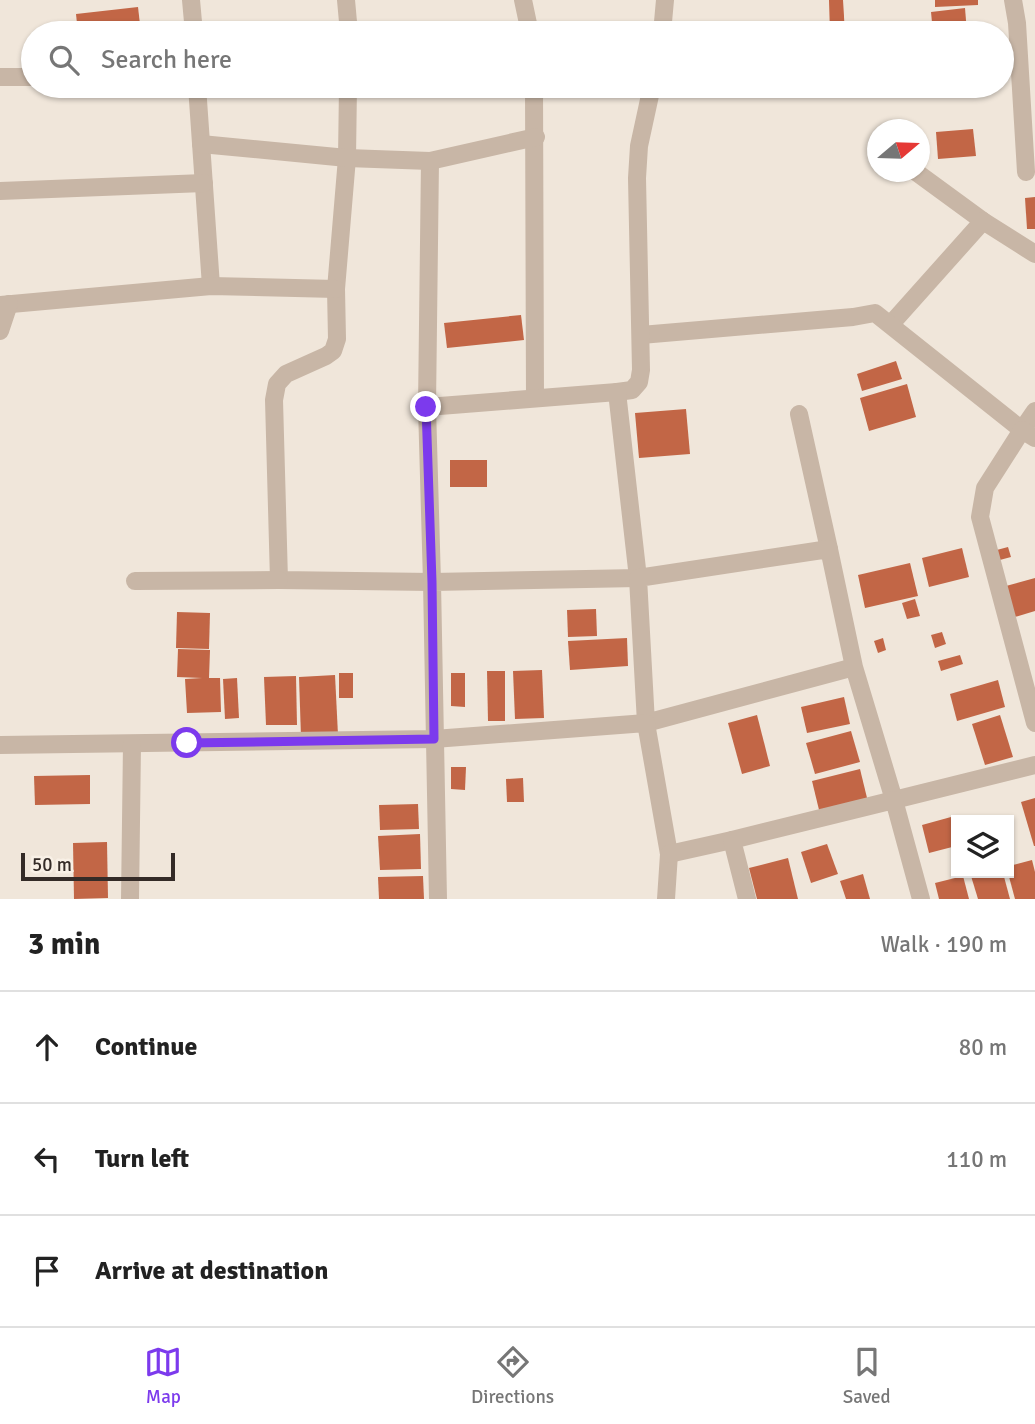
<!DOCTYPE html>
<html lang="en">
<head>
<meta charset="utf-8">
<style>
  :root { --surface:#fff; --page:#f6f6f6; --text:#222; --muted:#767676; --line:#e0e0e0; --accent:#7c3aed }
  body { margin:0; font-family:Signika,sans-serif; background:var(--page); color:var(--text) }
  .controls { position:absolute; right:21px; bottom:21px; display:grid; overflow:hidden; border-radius:0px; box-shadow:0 2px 5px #0004 }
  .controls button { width:63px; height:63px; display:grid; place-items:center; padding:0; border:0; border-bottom:2px solid var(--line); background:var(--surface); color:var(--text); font:35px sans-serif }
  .compass { position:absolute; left:867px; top:119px; width:63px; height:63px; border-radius:50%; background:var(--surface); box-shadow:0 2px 5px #0004; rotate:71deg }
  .scale { position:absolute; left:21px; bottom:18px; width:154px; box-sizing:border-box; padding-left:7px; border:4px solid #342b27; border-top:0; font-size:19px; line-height:24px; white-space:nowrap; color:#342b27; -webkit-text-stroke:5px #f8f0e6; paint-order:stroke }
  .stop { position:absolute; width:21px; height:21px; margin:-16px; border:5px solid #7c3aed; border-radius:50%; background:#fff }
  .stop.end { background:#7c3aed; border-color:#fff; box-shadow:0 2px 7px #0008 }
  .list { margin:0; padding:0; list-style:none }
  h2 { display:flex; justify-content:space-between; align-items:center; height:91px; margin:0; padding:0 28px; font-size:30px }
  h2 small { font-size:23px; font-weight:400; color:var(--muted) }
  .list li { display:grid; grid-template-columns:46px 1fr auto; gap:21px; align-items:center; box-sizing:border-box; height:112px; padding:0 28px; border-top:2px solid var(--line) }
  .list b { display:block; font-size:26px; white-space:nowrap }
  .list em { font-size:23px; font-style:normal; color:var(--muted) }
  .icon { flex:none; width:38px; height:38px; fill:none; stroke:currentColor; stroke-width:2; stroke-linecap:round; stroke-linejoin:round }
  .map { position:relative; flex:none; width:1035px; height:899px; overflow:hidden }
  .search { position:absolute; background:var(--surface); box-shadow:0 2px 5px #0004; left:21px; right:21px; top:21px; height:77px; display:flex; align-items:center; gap:18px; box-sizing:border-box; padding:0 24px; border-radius:38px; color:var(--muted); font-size:26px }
  .sheet { height:427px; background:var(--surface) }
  nav { display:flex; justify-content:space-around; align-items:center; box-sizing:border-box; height:98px; border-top:2px solid var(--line); background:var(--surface); font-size:19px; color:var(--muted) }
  nav a { display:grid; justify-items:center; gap:4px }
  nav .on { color:var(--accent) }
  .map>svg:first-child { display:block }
</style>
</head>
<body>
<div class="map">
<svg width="1035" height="899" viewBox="0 0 1035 899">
  <rect width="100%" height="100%" fill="#f0e6da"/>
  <g fill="#c26646">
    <path d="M829,0H843L845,33H830Z"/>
    <path d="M935,0H978V5L935,7Z"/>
    <path d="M138,7L141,33H78L76,14Z"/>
    <path d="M965,8L967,33H933L931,12Z"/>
    <path d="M973,129L976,156L938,159L936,132Z"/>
    <path d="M1035,197V229H1027L1025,198Z"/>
    <path d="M521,315L524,340L447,348L444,323Z"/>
    <path d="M896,361L902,379L862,391L857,374Z"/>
    <path d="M907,384L916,417L869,431L860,398Z"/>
    <path d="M686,409L690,454L639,458L635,413Z"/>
    <rect x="450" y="460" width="37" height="27"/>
    <path d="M1008,547L1011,557L996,561L993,551Z"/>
    <path d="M962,548L969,577L929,587L922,558Z"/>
    <path d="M910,563L918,596L865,608L858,575Z"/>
    <path d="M1035,578V611L1015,617L1006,586Z"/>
    <path d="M915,599L920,616L907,619L902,603Z"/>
    <path d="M596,609L597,636L568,637L567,610Z"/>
    <path d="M177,612L210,613L209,649L176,648Z"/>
    <path d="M942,632L946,644L935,648L931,635Z"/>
    <path d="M627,638L628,666L570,670L568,641Z"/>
    <path d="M883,638L886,650L878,653L874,641Z"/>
    <path d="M178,649L210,650L209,678H220L221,712L187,713L185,679L202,678L177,677Z"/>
    <path d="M960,655L963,664L941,671L938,661Z"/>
    <path d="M542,670L544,718L515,719L513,671Z"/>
    <path d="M487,671H505V721H488Z"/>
    <rect x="339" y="673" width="14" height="25"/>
    <path d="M451,673H465V707L451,706Z"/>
    <path d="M335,675L338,735L301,737L299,677Z"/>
    <path d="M296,676L297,725H266L264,677Z"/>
    <path d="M237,678L239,718L225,719L223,679Z"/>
    <path d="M998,680L1005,707L957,721L950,694Z"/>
    <path d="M844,697L850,724L807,733L801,707Z"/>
    <path d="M757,715L770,766L742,774L728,723Z"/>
    <path d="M1000,715L1013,757L985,765L972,724Z"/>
    <path d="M851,731L860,762L815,774L806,743Z"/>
    <path d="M451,767H466L465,790L451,789Z"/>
    <path d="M860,769L868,802L820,814L812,781Z"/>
    <path d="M90,775V804L35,805L34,776Z"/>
    <path d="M523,778L524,802H507L506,779Z"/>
    <path d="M1035,798V846H1034L1021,802Z"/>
    <path d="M418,804L419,829L380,830L379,805Z"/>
    <path d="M951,817L956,846L929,853L922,825Z"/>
    <path d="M420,834L421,869L380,870L378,836Z"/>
    <path d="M107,842L108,898L74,899L73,843Z"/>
    <path d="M827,844L838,874L811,883L801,852Z"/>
    <path d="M788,858L798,899H757L749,868Z"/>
    <path d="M1032,860L1035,872V899H1015L1008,873L1009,866Z"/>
    <path d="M982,873H1003L1010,899H978L971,876Z"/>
    <path d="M863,874L870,899H846L840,881Z"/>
    <path d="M423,876L424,899H379L378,877Z"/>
    <path d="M963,876L969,899H939L935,883Z"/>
  </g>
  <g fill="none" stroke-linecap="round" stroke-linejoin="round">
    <g stroke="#c8b6a6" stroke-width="18">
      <path d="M191,0L194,33"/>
      <path d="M346,0L349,33"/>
      <path d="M523,0L530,33"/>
      <path d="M1013,0L1017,23L1026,172"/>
      <path d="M662,33L665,0"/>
      <path d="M0,77H33"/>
      <path d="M197,86L211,286"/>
      <path d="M348,86L347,158L336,289L337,339L333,351L326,356L286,374L277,384L274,400L279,580L432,582L427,407L430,161"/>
      <path d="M534,86L535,398"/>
      <path d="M201,144L347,158L430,161L536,137"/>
      <path d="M916,172L983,221L1035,254"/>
      <path d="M0,191L204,183"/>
      <path d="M0,305L211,286L336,289"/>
      <path d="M891,324L983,221"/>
      <path d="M0,331L9,304"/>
      <path d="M641,335L853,317L875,313L1022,430L1035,411"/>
      <path d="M617,392L632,390L639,382L641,370L637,178L639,146L652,86"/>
      <path d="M427,407L617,392L638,578L432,582L438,899"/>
      <path d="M799,414L829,549"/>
      <path d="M1035,438L1022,430L985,488L980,517L1035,723"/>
      <path d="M135,581L279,580"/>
      <path d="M854,667L829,549L638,578L646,723L854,667L894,800L1035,765"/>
      <path d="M0,745L434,739L646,723L669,854L666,899"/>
      <path d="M669,854L732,840"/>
      <path d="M130,899L132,744"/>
      <path d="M747,899L732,840L894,800L921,899"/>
    </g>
  </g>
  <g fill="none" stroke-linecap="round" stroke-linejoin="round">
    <path stroke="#7c3aed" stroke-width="9" d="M187,743L434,739L432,582L426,407"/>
  </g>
</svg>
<div class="controls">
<button><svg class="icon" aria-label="layers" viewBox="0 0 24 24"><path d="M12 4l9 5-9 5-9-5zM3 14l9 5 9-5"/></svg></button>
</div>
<svg class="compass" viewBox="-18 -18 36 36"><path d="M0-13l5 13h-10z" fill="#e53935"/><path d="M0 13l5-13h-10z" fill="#767676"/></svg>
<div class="scale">50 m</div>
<div class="stop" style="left:187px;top:743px"></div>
<div class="stop end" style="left:426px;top:407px"></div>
<div class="search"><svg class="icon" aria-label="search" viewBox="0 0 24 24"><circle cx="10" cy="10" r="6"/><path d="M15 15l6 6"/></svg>Search here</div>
</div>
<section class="sheet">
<h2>3 min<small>Walk · 190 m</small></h2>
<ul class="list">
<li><svg class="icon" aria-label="ahead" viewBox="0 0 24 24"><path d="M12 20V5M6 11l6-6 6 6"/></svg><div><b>Continue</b></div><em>80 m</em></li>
<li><svg class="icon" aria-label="left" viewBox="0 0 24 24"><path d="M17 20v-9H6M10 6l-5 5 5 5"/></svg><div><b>Turn left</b></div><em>110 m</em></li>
<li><svg class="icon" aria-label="arrive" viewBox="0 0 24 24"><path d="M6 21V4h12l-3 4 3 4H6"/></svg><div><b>Arrive at destination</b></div></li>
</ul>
</section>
<nav>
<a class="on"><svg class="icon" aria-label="map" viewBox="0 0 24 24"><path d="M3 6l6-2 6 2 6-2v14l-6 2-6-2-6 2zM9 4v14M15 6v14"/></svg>Map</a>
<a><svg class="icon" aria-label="directions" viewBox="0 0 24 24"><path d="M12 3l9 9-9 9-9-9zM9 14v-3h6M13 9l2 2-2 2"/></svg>Directions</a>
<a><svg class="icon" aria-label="saved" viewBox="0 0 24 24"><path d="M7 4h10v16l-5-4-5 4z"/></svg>Saved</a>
</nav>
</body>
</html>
